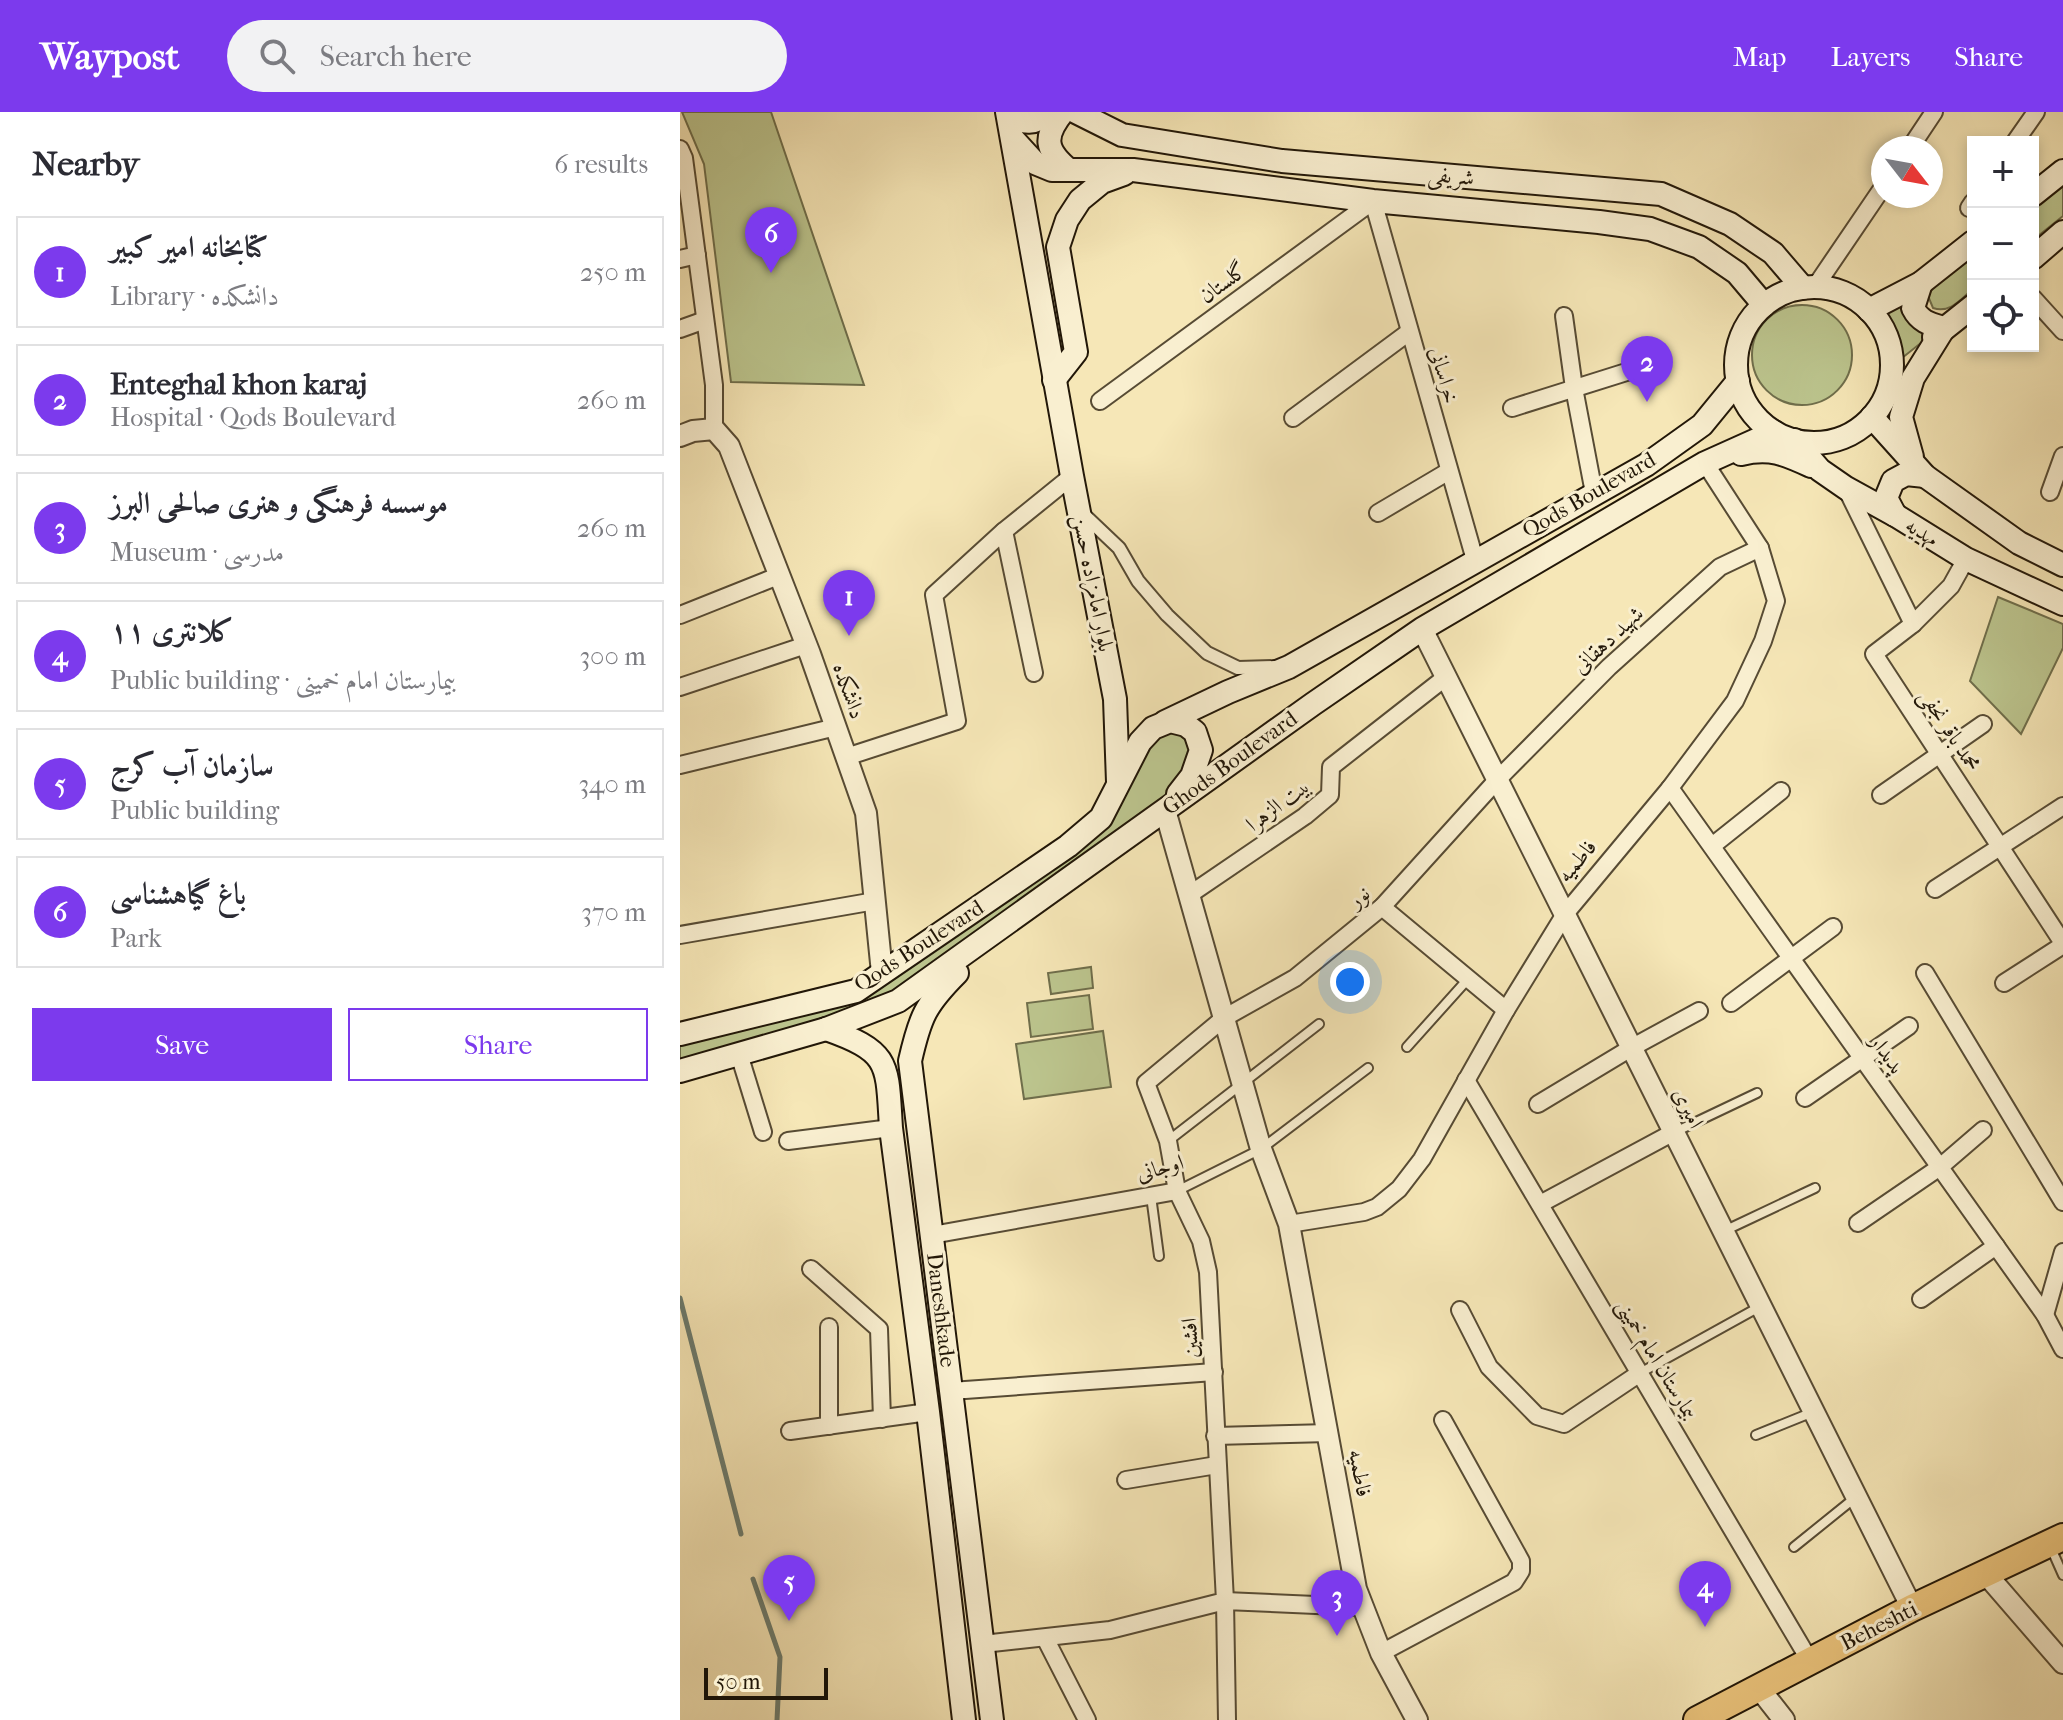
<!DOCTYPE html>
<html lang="en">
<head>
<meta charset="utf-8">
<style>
  :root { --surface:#fff; --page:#f2f2f3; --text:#2b2b33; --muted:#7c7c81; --line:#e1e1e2; --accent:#7c3aed }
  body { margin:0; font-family:"IM FELL French Canon",Amiri,serif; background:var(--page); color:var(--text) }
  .controls { position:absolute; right:24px; top:24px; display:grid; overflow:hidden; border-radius:0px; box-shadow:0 4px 12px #0003 }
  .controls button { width:72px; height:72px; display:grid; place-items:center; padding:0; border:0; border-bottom:2px solid var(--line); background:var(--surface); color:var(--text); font:40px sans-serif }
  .compass { position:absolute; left:1191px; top:24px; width:72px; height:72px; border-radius:50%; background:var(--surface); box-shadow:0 4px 12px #0003; rotate:121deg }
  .scale { position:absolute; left:24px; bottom:20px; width:124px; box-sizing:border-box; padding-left:8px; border:4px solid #221708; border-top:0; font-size:22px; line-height:28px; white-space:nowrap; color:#221708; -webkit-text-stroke:6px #f9efd0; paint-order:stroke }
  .you { position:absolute; left:670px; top:870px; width:28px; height:28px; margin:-20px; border:6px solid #fff; border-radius:50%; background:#1a73e8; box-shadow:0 0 0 12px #1a73e833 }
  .badge { display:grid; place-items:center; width:52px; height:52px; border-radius:50%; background:var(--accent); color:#fff; font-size:26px; font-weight:700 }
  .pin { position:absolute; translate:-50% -66px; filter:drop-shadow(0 2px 4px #0008) }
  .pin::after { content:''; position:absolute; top:42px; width:28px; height:24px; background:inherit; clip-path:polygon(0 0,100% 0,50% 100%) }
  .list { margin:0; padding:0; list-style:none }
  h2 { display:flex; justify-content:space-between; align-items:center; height:104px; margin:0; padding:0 32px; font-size:34px }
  h2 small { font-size:26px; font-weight:400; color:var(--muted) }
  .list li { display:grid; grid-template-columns:52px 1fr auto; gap:24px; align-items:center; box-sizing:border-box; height:112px; margin:0 16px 16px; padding:0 16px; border:2px solid var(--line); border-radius:0px }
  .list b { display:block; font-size:30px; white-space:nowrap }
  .list p { margin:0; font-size:26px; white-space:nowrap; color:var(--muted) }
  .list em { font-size:26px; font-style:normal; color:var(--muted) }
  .actions { display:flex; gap:16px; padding:24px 32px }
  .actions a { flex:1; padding:18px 0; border:2px solid var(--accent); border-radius:0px; text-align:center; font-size:28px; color:var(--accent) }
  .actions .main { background:var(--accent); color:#fff }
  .icon { flex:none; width:44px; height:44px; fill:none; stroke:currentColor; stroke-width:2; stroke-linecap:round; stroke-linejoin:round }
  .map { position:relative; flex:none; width:1383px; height:1608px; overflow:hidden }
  header { display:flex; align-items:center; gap:48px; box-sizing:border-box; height:112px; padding:0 40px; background:var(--accent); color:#fff }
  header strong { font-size:38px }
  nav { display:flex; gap:44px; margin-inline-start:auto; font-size:28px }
  .search { width:560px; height:72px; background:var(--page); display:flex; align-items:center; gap:20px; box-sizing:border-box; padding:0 28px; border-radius:44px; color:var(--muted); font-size:30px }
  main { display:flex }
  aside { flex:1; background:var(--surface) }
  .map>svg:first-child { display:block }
</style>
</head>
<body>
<header>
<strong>Waypost</strong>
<div class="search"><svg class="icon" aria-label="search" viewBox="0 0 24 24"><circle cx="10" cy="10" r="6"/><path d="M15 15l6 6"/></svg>Search here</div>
<nav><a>Map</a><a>Layers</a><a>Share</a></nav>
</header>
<main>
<aside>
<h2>Nearby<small>6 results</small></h2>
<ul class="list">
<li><span class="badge">1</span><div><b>کتابخانه امیر کبیر</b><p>Library · دانشکده</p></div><em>250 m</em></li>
<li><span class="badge">2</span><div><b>Enteghal khon karaj</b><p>Hospital · Qods Boulevard</p></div><em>260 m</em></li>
<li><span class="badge">3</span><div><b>موسسه فرهنگی و هنری صالحی البرز</b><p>Museum · مدرسی</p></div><em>260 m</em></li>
<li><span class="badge">4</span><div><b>کلانتری ۱۱</b><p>Public building · بیمارستان امام خمینی</p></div><em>300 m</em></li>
<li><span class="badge">5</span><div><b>سازمان آب کرج</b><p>Public building</p></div><em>340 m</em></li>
<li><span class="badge">6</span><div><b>باغ گیاهشناسی</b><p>Park</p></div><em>370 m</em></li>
</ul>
<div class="actions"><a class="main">Save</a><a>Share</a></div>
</aside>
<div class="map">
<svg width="1383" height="1608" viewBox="0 0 1383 1608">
  <rect width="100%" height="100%" fill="#f6e7b7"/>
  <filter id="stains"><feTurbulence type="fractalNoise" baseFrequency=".0025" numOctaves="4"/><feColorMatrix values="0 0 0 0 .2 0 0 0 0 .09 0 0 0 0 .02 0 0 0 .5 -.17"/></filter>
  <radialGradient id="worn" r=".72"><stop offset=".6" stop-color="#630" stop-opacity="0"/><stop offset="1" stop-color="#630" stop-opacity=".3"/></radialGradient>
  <g fill="#bcc58e" stroke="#6f6e4b" stroke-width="2">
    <path d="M2,0H91L184,273L51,270L24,52Z"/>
    <path d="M1383,73V104L1353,128V97Z"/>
    <path d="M1293,144V177C1281,187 1270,202 1253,196L1248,184L1252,177Z"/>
    <path d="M1233,180L1256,219L1217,250L1213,223L1197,199Z"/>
    <circle cx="1122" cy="243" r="50"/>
    <path d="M1318,485L1383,512V536L1341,622L1290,569Z"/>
    <path d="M492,620C529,631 500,666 488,686L212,885L0,949V929L178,886L407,726L468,633L484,622Z"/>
    <path d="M411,855L413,876L371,882L368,861Z"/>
    <path d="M409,883L413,917L351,925L347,891Z"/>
    <path d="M423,919L431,975L344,987L336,932Z"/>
  </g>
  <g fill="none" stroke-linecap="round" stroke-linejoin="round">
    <g stroke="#6c7c6f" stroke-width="5">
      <path d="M0,1186L61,1422"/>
      <path d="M73,1467L100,1545L97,1608"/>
    </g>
    <defs>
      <g id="service">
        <path d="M727,935L788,867"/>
        <path d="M995,1020L1077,981"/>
        <path d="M488,1029L639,912"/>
        <path d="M497,1079L581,1037L688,956"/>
        <path d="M471,1084L479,1144"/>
        <path d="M1044,1119L1135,1076"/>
        <path d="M960,1261L1081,1194"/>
        <path d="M1076,1323L1133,1300"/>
        <path d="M1114,1435L1176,1385"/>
        <path d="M1371,1436L1383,1463"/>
      </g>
      <path id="pedestrian" d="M401,400L439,436L458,469L487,503L527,541L558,556L595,555"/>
      <g id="minor">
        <path d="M1335,30L1356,0"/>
        <path d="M1230,36L1254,0"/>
        <path d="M0,37L4,46L34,273V317"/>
        <path d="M1289,96L1293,90"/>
        <path d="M0,147L17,143"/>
        <path d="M1135,175L1203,75"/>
        <path d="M1353,186L1383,219"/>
        <path d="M884,204L894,276L914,381"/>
        <path d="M0,217L25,208"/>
        <path d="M420,289L693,89L795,448"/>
        <path d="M832,296L956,257"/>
        <path d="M613,306L729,220"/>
        <path d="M1166,376L1233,512"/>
        <path d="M1370,380L1383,344"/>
        <path d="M698,401L769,359"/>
        <path d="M324,419L354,561"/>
        <path d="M1286,447L1271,474L1233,512L1194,542L1383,831"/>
        <path d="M0,503L98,464"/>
        <path d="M0,575L126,533"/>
        <path d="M166,645L277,609L254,483L324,419L392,364"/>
        <path d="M0,653L156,615"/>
        <path d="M990,676L1365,1203L1383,1237"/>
        <path d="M1201,683L1303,612"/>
        <path d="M1032,734L1101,679"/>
        <path d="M1255,777L1383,694"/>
        <path d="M509,783L625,704L650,683L651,655L766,565"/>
        <path d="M702,795L826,898"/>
        <path d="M0,823L195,789"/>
        <path d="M1245,861L1383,1090"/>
        <path d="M1324,871L1383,833"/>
        <path d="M1051,891L1153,815"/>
        <path d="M59,942L83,1020"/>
        <path d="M786,968L1130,1549"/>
        <path d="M1125,986L1229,914"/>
        <path d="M858,992L951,936L1019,899"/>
        <path d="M108,1029L211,1016"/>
        <path d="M860,1092L994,1020"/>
        <path d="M1178,1111L1260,1055L1303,1018"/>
        <path d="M609,1112L684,1100L697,1095L719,1077L742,1047L826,898L885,802L990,676L1055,589L1083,529L1096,489L1080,436L1025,351"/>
        <path d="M252,1123L497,1079"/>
        <path d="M131,1157L199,1217L202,1307"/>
        <path d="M1241,1187L1316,1134"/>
        <path d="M780,1198L809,1255L857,1304L884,1312L960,1261"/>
        <path d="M1365,1203L1383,1140"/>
        <path d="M149,1215V1314"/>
        <path d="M271,1279L534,1260"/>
        <path d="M110,1319L248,1300"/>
        <path d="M535,1324L649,1321"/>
        <path d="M446,1368L537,1353"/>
        <path d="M365,1526L407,1608"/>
        <path d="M303,1532L430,1518L545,1489L528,1160L521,1129L497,1079L488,1029L466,971L544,906L615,866L702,795L817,668L929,555L1040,455L1080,436"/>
        <path d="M701,1541L834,1470L841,1459V1449L763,1308"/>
        <path d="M547,1608L545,1489L681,1495"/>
      </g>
      <g id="tertiary">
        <path d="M0,324L13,319L34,317L49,334L130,542L186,701L202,861"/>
        <path d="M742,517L1232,1496"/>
        <path d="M485,698L581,1037L609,1112L676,1477L701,1541L737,1608"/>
        <path d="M1306,1462L1383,1551"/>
        <path d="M1079,1576L1104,1608"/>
      </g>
      <g id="secondary">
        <path d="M327,0L392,364L435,587L438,670"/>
        <path d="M330,0C341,14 357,12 369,0"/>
        <path d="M383,0C363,25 365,38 389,58"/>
        <path d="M396,0L442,23L602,49L981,82L1050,112L1093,141L1123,176"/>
        <path d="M333,27L355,51L372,58H453L693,89L919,110L970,117L1019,135L1057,161L1084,193"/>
        <path d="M1353,83L1383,59"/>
        <path d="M1353,146L1383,120"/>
        <circle cx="1134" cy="253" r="78"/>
        <path d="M1189,198L1241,171L1293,130"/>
        <path d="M1254,225L1293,194"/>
        <path d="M374,268L396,240L378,135L387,108L400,88L422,70L444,62"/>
        <path d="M1192,305L1245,364L1339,431L1383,453"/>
        <path d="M1114,328L1140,358L1166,376L1215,403L1286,447L1383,492"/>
        <path d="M1061,342C1090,335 1105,342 1131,354"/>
        <path d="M1232,345L1221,305L1233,266L1264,216C1250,212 1240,210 1233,196L1241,171"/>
        <path d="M1215,403L1206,386L1213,369L1226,362L1245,364"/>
        <path d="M485,610L548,580L609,555L966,353L1022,313L1058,269"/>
        <path d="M277,861C245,893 240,905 230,949L312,1608"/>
        <path d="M146,917C211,940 207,951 211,1016L248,1300L284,1608"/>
        <path d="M0,922L176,879L388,734L421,706L460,630L473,616L490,609L506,613L515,620L521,638L512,664L498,682"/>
        <path d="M0,959L146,917L218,889L633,592L742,517L1025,351L1094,320"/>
      </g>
      <path id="primary" d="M1017,1608L1232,1496L1383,1425"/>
    </defs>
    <use href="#service" stroke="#574b34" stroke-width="12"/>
    <use href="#pedestrian" stroke="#574b34" stroke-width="16"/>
    <use href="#minor" stroke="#574b34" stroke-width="20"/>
    <use href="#tertiary" stroke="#574b34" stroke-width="24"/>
    <use href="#secondary" stroke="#221708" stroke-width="26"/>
    <use href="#primary" stroke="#221708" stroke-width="30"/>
    <use href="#service" stroke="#f9efd0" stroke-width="8"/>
    <use href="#pedestrian" stroke="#f9efd0" stroke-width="12"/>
    <use href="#minor" stroke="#f9efd0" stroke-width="16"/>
    <use href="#tertiary" stroke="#f9efd0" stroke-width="20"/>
    <use href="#secondary" stroke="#f9efd0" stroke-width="22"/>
    <use href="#primary" stroke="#ebc47c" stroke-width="26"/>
  </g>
  <g text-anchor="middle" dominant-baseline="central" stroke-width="6" stroke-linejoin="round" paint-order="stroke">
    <g font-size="22" fill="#221708" stroke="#f9efd0">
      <text transform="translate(771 64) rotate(5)">شریفی</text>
      <text transform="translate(543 171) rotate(-36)">گلستان</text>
      <text transform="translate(764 263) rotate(74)">خراسانی</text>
      <text transform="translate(909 383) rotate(-30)">Qods Boulevard</text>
      <text transform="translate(1242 420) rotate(32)">مهدیه</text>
      <text transform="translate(413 471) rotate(79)">بلوار امامزاده حسن</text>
      <text transform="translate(928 528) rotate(-43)">شهید دهقانی</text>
      <text transform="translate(169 579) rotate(71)">دانشکده</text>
      <text transform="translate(1270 618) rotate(57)">محمد باقر نجفی</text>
      <text transform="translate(550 651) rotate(-36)">Ghods Boulevard</text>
      <text transform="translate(598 693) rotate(-37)">بیت الزهرا</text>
      <text transform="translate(897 749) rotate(-50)">فاطمیه</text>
      <text transform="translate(679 785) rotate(-41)">نور</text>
      <text transform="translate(239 834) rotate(-33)">Qods Boulevard</text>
      <text transform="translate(1207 942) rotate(55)">پدیدار</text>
      <text transform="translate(1008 996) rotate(63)">امیری</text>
      <text transform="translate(480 1056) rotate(-16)">اوجانی</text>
      <text transform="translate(261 1198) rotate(83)">Daneshkade</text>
      <text transform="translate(510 1226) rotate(-93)">افشین</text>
      <text transform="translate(977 1247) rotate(59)">بیمارستان امام خمینی</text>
      <text transform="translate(680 1361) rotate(80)">فاطمیه</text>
      <text transform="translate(1199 1514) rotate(-27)">Beheshti</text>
    </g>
  </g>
  <rect width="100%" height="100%" filter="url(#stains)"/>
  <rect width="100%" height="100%" fill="url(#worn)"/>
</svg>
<div class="controls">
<button>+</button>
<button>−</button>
<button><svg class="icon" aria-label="locate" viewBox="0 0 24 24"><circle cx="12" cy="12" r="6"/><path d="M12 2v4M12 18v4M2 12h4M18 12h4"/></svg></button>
</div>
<svg class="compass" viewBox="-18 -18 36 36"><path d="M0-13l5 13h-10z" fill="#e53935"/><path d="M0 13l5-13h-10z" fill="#7c7c81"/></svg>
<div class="scale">50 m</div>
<div class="you"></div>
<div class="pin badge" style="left:169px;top:524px">1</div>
<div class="pin badge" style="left:967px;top:290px">2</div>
<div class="pin badge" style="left:657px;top:1524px">3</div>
<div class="pin badge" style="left:1025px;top:1515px">4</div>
<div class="pin badge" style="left:109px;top:1509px">5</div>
<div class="pin badge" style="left:91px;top:161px">6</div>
</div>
</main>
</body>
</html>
